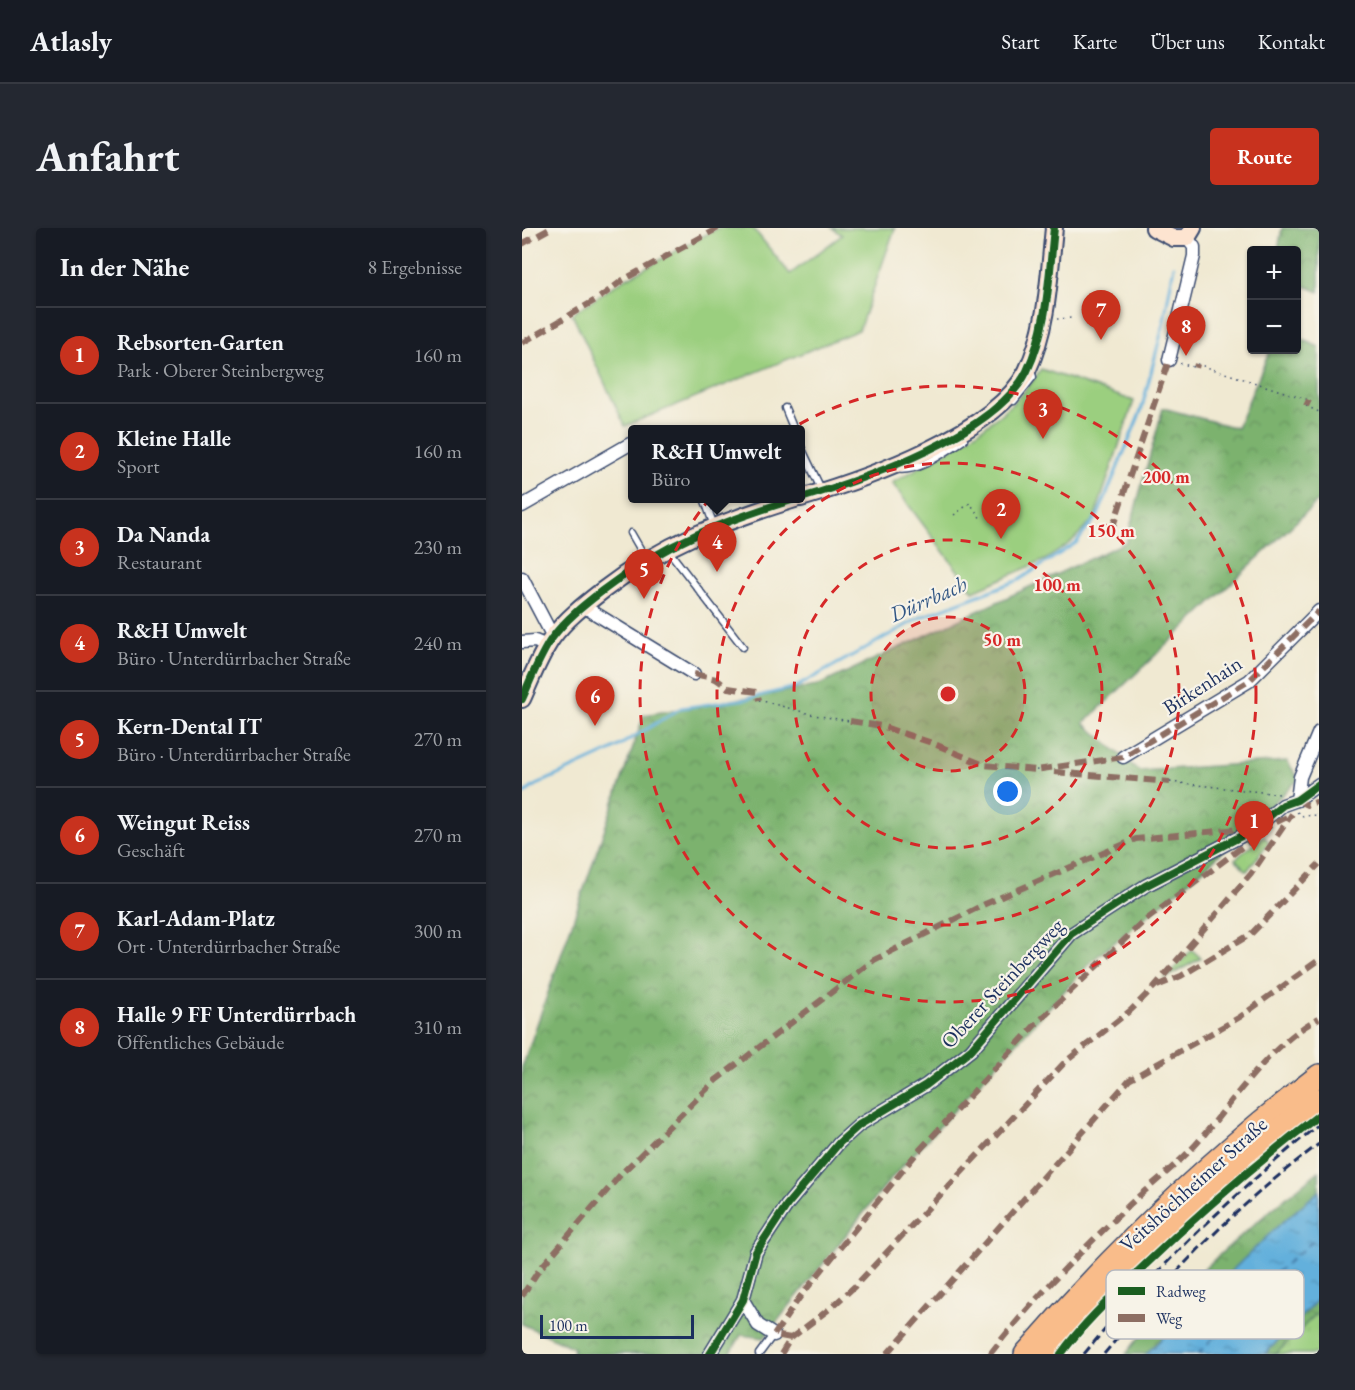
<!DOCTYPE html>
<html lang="de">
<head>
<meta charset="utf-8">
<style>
  :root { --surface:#171b24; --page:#242831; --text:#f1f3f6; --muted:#9ea1a6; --line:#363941; --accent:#c8321e }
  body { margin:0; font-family:"EB Garamond",serif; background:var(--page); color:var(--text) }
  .controls { position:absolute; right:18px; top:18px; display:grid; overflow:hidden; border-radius:6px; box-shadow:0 2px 4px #0004 }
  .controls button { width:54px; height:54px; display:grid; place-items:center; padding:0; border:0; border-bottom:2px solid var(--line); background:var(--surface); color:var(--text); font:30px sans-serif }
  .scale { position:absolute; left:18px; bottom:15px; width:154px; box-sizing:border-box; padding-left:6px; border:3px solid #1b2f5e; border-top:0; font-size:16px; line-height:21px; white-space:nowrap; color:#1b2f5e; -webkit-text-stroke:4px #f7f3e8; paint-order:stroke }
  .you { position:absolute; left:486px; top:564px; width:21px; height:21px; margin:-15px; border:4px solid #fff; border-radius:50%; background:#1a73e8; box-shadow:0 0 0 9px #1a73e833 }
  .badge { display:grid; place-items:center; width:39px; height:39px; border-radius:50%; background:var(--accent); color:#fff; font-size:20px; font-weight:700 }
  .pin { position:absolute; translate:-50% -50px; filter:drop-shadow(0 2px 3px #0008) }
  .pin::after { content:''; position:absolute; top:32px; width:21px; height:18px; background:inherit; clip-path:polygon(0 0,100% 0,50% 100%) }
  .popup { position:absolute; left:106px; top:197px; width:177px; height:78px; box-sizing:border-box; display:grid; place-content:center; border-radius:6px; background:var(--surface); filter:drop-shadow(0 2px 4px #0005); font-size:20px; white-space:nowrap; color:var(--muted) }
  .popup b { font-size:22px; color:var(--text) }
  .popup::after { content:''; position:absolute; left:50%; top:100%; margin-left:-12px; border:12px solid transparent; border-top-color:var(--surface) }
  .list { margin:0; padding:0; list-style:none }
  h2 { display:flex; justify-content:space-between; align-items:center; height:78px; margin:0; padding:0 24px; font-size:26px }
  h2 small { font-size:20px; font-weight:400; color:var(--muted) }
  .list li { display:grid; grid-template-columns:39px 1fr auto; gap:18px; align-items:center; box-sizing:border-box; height:96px; padding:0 24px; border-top:2px solid var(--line) }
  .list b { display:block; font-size:22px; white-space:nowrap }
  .list p { margin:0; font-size:20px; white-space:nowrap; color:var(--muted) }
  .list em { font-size:20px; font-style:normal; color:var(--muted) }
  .map { position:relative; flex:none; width:797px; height:1126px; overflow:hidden; border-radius:6px }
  header { display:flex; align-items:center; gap:36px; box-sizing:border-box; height:84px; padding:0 30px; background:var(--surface); border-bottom:2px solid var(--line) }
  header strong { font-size:28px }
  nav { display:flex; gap:33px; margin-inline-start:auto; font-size:21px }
  .intro { display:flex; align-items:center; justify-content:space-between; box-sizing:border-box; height:144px; padding:0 36px }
  h1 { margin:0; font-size:42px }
  .button { padding:15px 27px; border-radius:6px; background:var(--accent); color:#fff; font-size:21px; font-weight:700 }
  main { display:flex; gap:36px; padding:0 36px }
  aside { flex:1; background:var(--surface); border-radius:6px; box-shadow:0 2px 4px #0004 }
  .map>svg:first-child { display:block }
</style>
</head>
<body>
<header>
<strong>Atlasly</strong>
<nav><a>Start</a><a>Karte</a><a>Über uns</a><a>Kontakt</a></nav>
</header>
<div class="intro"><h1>Anfahrt</h1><a class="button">Route</a></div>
<main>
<aside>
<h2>In der Nähe<small>8 Ergebnisse</small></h2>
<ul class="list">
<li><span class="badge">1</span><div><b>Rebsorten-Garten</b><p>Park · Oberer Steinbergweg</p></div><em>160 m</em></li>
<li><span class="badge">2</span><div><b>Kleine Halle</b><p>Sport</p></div><em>160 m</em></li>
<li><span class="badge">3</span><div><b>Da Nanda</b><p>Restaurant</p></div><em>230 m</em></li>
<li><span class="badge">4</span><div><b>R&amp;H Umwelt</b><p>Büro · Unterdürrbacher Straße</p></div><em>240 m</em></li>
<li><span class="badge">5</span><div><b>Kern-Dental IT</b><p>Büro · Unterdürrbacher Straße</p></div><em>270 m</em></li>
<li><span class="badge">6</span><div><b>Weingut Reiss</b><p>Geschäft</p></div><em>270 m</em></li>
<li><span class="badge">7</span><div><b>Karl-Adam-Platz</b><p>Ort · Unterdürrbacher Straße</p></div><em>300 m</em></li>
<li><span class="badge">8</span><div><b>Halle 9 FF Unterdürrbach</b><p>Öffentliches Gebäude</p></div><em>310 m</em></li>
</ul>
</aside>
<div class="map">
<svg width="797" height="1126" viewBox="0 0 797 1126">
  <defs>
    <pattern id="grass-tufts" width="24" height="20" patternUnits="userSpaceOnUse" patternTransform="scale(1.5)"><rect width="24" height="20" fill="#9bcf7f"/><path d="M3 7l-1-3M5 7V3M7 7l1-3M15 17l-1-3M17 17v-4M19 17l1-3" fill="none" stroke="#85b270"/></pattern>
    <pattern id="forest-crowns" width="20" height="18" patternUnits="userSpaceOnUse" patternTransform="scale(1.5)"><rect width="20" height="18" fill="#7cb26e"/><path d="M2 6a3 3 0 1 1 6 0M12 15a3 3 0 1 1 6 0" fill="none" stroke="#65915e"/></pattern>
    <pattern id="water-ripples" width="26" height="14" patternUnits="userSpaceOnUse" patternTransform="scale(1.5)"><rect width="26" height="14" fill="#63b0dc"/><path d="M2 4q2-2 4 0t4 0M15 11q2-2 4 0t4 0" fill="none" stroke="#5190b6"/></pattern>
  </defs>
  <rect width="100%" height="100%" fill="#f7f3e8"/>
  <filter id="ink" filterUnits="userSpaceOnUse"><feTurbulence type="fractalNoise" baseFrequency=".0167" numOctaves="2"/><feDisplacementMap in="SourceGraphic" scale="12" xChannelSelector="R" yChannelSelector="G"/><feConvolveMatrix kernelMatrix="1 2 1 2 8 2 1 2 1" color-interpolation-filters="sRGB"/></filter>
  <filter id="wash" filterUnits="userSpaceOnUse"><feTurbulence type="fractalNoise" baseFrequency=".008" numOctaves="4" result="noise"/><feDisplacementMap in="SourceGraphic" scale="24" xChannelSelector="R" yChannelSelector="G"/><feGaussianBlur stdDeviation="1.35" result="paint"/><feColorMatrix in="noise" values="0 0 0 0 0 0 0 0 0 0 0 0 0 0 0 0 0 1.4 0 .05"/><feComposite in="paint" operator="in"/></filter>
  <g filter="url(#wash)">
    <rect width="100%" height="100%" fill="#f0e9d2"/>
    <g fill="url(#grass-tufts)" stroke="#5b7f6e" stroke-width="1.5">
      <path d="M670,722L679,730L642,751Z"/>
      <path d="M797,1070V1126H743Z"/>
    </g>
    <g fill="url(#forest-crowns)" stroke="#4c7066" stroke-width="1.5">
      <path d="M760,0H797V64L775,55L774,22H756Z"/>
      <path d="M775,109L797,119V272L562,495L617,543L765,533L777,551L680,643L571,732L367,953L242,1110L219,1107L208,1126H50L52,1120L0,1096V840L122,487L295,458L604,314L641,180L715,200L748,122H774Z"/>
      <path d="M797,943V963L755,999L624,1126H604C659,1056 728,998 797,943Z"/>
      <path d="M797,1070V1083L754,1126H743Z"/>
    </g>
    <g fill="#9bcf7f" stroke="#5b7f6e" stroke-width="1.5">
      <path d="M196,0H231L268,46L320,7L310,0H373L337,102L103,198L50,86L101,52Z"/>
      <path d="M519,141L612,173L572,291L548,315L523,332L451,363L370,255C423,224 486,194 519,141Z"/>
      <path d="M742,608L747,614L725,643L713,631Z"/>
    </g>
    <path fill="url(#water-ripples)" stroke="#3f709d" stroke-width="1.5" d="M797,963V1070L743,1126H624L755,999Z"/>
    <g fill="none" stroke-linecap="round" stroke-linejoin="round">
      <path stroke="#63b0dc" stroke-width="3" d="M0,567L14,557L90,522L159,480L225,471L274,459L399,389L497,352L554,315L576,287L619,183L641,98L652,38"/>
      <path stroke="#315684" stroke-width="1.5" stroke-dasharray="8 6" stroke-linecap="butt" d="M676,1126L743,1054L797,1008"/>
    </g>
  </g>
  <g filter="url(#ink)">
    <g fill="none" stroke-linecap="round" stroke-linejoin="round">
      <defs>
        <g id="lane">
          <path d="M492,173L511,149L509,143"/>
          <path d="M263,180L272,202"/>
          <path d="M279,219L300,263"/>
          <path d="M373,241C396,246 423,224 442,212"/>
          <path d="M182,270L192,298"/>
          <path d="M109,305L124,331"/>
          <path d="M146,322L221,419"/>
          <path d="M237,1126L251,1107"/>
        </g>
        <g id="street">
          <path d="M647,132L672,28V19L665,10"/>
          <path d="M0,278L108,216"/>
          <path d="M0,350L31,409"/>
          <path d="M61,378L172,446"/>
          <path d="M0,414L13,413L25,418"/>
          <path d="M601,529L727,453L797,383"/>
          <path d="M775,572L778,549L797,504"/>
          <path d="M221,1072L236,1097L252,1107"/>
          <path d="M188,1126L221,1072L234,1024L265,977L317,915L337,897L404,857L449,822L549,706L623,658L729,603L761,577L775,572L797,556"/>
        </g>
        <g id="secondary">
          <path d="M632,0L652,10H665L671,0"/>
          <path d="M279,270C343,251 474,206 505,143C526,99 527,47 532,0"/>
          <path d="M0,471C9,451 17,429 30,410C44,391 62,377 80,363C142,315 202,293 276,270"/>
        </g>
        <g id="highway">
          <path d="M503,1126C592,1023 689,930 797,847"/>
          <path d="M526,1126C606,1032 697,944 797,871"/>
        </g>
      </defs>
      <use href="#lane" stroke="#3b4b6f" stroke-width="9"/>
      <use href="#street" stroke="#3b4b6f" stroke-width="15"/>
      <use href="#secondary" stroke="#3b4b6f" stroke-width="20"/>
      <use href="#highway" stroke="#3b4b6f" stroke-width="24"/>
      <g stroke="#3b4b6f" stroke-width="1.5" stroke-dasharray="1.5 4.5" stroke-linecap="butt">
        <path d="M535,91L549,90"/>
        <path d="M658,135L674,140"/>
        <path d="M675,136L787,172"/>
        <path d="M784,178L797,184"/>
        <path d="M432,287L448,275L459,291"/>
        <path d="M237,472L292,487L328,493"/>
        <path d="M514,542L521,543"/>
        <path d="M648,554L757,566"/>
        <path d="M775,584L781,588L797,587"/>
      </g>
      <use href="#lane" stroke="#fff" stroke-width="6"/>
      <use href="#street" stroke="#fff" stroke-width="12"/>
      <use href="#secondary" stroke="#fde4d0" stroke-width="16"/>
      <use href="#highway" stroke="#f9bc8a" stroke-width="21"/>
      <g stroke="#1b2f5e" stroke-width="3" stroke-dasharray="9 4.5" stroke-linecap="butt">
        <path d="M562,1126C633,1041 711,967 797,896"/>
        <path d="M582,1126C646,1049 716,976 797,916"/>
      </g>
      <g stroke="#8d6e63" stroke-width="6" stroke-dasharray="12 6" stroke-linecap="butt">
        <path d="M0,16L29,0"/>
        <path d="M0,115L77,70L101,52L196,0"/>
        <path d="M674,140L675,136"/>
        <path d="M784,178L787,172"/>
        <path d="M590,301L647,132"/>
        <path d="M172,446L194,451L206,460L235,464L237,472"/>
        <path d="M328,493L359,498L410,515L462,537L514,542L601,529L727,453L797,383"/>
        <path d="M532,544L648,554"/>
        <path d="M775,572L785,577L797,573"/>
        <path d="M635,758L659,748L729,706L797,636"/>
        <path d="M0,1068L17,1042L100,945L194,852L352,732L463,676L614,611L716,601L726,602"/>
        <path d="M269,1110L252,1107L278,1069L394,926L513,797L620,695L749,597L769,587"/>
        <path d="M259,1126L269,1110L310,1079L333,1058L543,834L609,782L632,759L729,646L770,586"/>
        <path d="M365,1126L607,852L718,789L797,732"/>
        <path d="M468,1126C508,1075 555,1027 602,982C625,959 654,939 676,914C712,872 747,817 797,790"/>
      </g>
      <defs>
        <g id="cycleway">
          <path d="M279,270C343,251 474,206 505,143C526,99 527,47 532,0"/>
          <path d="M0,471C9,451 17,429 30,410C44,391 62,377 80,363C142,315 202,293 276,270"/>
          <path d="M188,1126L221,1072L234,1024L265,977L317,915L337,897L404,857L449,822L549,706L623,658L729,603L761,577L775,572L797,556"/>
          <path d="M539,1126C563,1093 595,1064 624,1036C679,983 736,934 797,887"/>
        </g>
      </defs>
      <use href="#cycleway" stroke="#f7f3e8" stroke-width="11"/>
      <use href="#cycleway" stroke="#1b5e20" stroke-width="8"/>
    </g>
  </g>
  <circle cx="426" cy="466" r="77" fill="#d62828" fill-opacity=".12"/>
  <g fill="none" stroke="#d62828" stroke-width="3" stroke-dasharray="10 8">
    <circle cx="426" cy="466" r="77"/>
    <circle cx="426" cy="466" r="154"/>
    <circle cx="426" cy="466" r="231"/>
    <circle cx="426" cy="466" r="308"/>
  </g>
  <g text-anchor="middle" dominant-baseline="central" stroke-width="4.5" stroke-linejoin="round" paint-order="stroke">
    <g font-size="21" fill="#1b2f5e" stroke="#f7f3e8">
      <text transform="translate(680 457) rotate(-33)">Birkenhain</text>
      <text transform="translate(480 755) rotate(-47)">Oberer Steinbergweg</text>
      <text transform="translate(671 956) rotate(-42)">Veitshöchheimer Straße</text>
    </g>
    <g font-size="22" font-style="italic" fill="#315684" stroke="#f7f3e8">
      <text transform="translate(406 371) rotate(-24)">Dürrbach</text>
    </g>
  </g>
  <rect x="584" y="1042" width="198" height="69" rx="9" fill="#f7f3e8" stroke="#b5b8bf" stroke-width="1.5"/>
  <rect x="596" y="1059" width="27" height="8" fill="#1b5e20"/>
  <rect x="596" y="1086" width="27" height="8" fill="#8d6e63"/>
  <g font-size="16" fill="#1b2f5e">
    <text x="634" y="1069">Radweg</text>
    <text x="634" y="1096">Weg</text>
  </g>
  <circle cx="426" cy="466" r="9" fill="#d62828" stroke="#f7f3e8" stroke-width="3"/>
  <g font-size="18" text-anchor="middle" font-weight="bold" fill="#d62828" stroke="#f7f3e8" stroke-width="4.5" stroke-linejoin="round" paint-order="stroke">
    <text x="644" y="255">200 m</text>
    <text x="589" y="309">150 m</text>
    <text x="535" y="363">100 m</text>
    <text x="480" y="418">50 m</text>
  </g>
</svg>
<div class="controls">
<button>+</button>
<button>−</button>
</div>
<div class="scale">100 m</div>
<div class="you"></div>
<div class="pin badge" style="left:732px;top:623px">1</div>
<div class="pin badge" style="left:479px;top:311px">2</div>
<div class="pin badge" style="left:521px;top:211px">3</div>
<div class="pin badge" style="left:195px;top:344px">4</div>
<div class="popup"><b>R&amp;H Umwelt</b>Büro</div>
<div class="pin badge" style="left:122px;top:371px">5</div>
<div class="pin badge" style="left:73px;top:498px">6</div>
<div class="pin badge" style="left:579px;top:112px">7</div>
<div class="pin badge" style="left:664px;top:128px">8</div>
</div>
</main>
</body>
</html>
